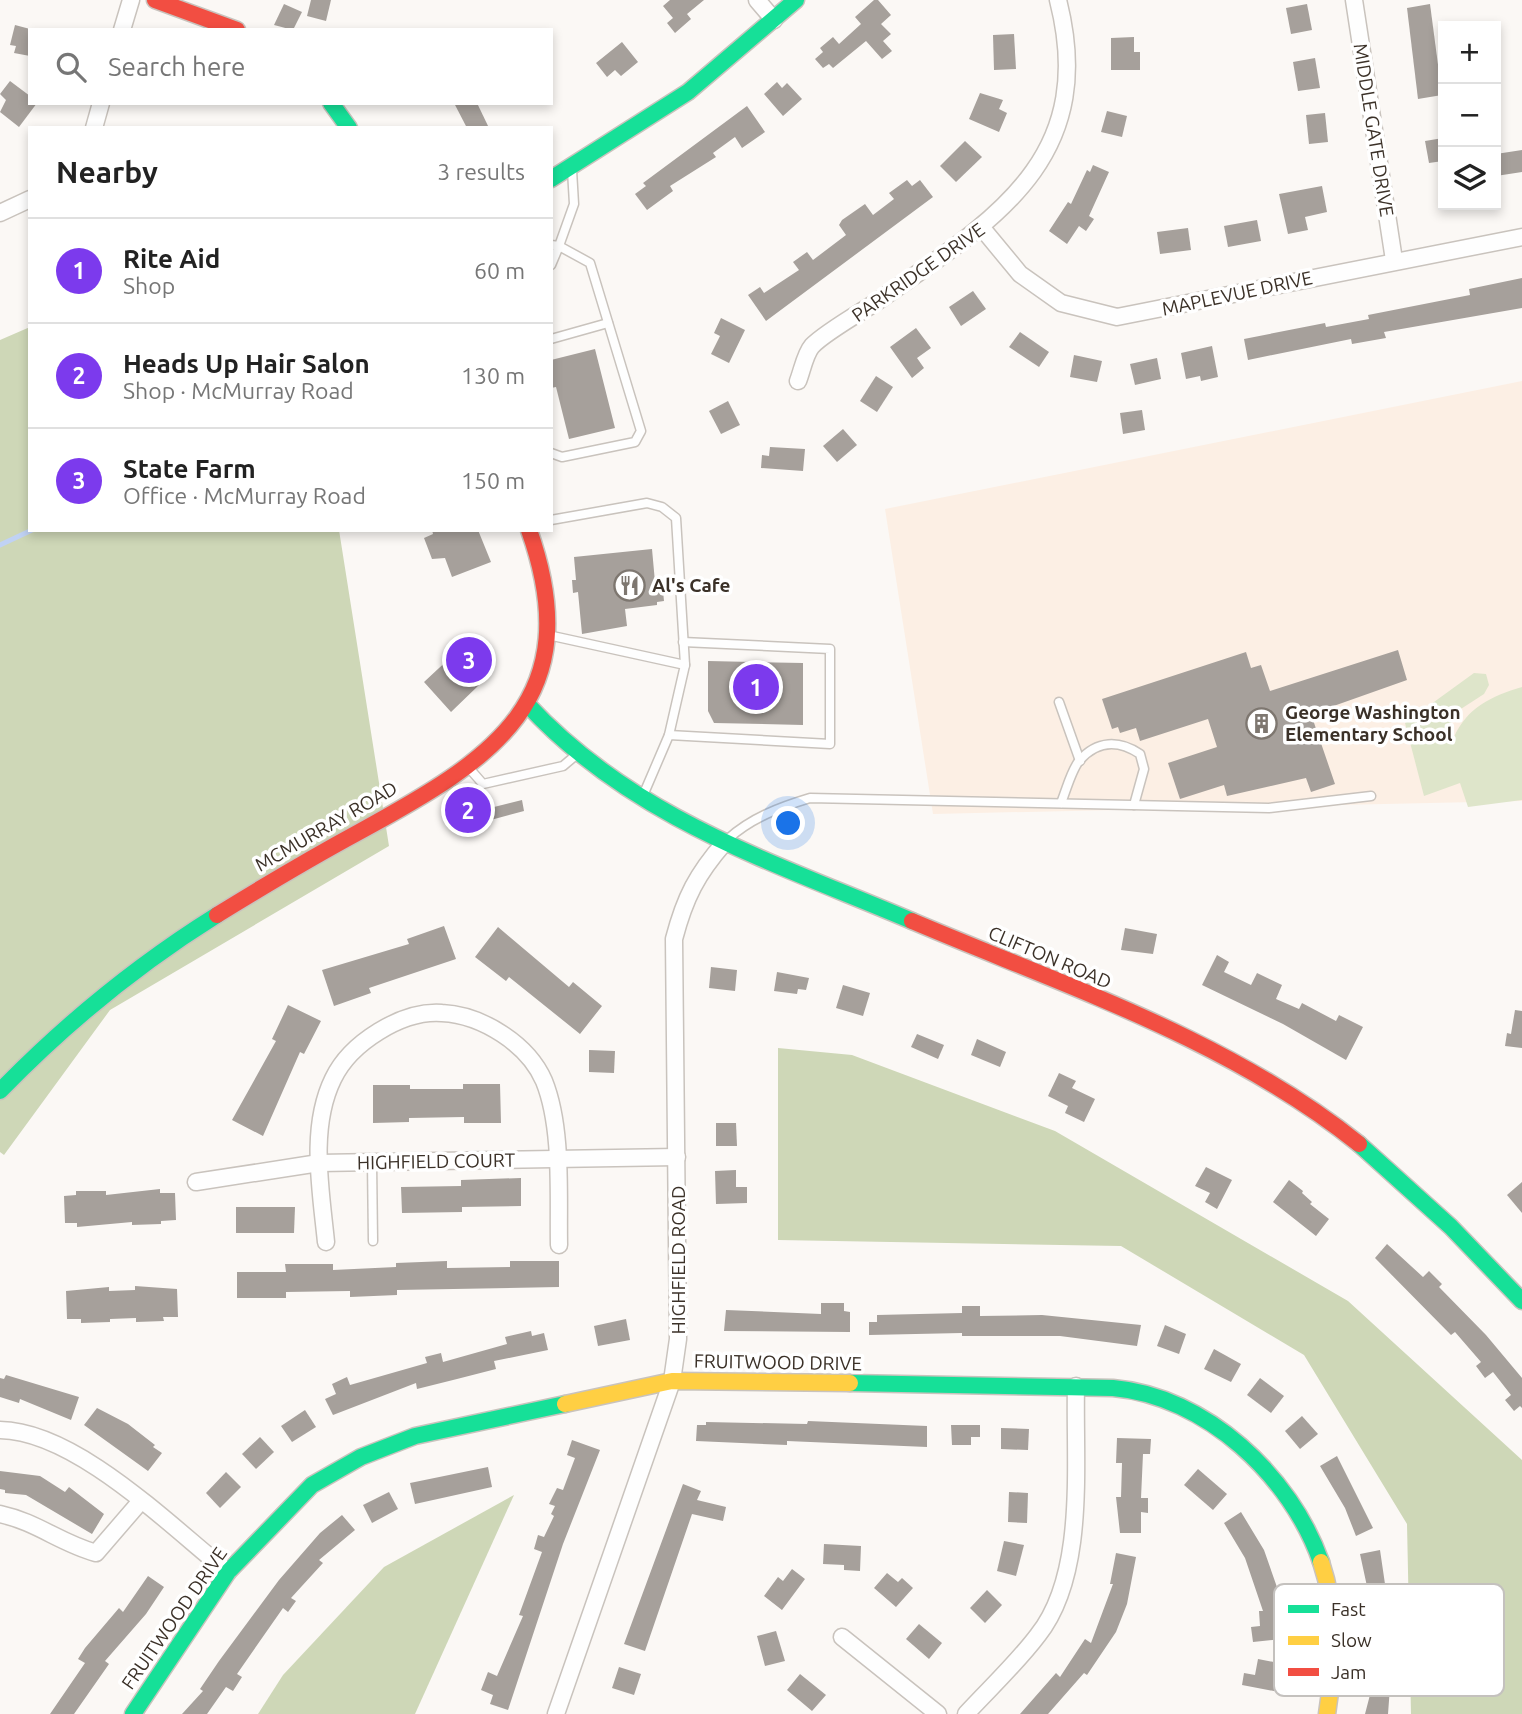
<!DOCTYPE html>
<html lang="en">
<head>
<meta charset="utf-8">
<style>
  :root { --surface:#fff; --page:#f2f2f2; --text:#222; --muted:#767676; --line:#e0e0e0; --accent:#7c3aed }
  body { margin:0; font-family:Ubuntu,sans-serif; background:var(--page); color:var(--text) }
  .controls { position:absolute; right:21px; top:21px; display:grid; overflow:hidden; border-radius:0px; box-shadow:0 4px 10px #0003 }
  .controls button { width:63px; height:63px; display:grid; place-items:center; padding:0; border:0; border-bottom:2px solid var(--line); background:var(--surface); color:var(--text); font:35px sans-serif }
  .you { position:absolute; left:789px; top:824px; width:24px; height:24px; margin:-18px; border:5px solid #fff; border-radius:50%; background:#1a73e8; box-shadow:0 0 0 10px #1a73e833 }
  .badge { display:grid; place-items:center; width:46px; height:46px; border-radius:50%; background:var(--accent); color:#fff; font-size:23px; font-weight:700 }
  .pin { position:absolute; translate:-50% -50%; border:4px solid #fff; box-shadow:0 2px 7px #0006 }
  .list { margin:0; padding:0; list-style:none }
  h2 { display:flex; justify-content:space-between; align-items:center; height:91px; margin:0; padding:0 28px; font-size:30px }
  h2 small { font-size:23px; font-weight:400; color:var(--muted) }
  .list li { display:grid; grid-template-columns:46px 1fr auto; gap:21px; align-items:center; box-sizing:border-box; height:105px; padding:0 28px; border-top:2px solid var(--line) }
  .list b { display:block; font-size:26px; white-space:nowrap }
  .list p { margin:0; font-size:23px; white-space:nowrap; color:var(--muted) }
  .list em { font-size:23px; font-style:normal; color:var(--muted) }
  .icon { flex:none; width:38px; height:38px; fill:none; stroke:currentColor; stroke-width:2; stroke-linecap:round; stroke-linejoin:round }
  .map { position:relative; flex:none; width:1522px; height:1714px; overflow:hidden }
  .search { position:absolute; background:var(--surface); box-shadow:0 4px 10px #0003; left:28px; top:28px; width:525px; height:77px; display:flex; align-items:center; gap:18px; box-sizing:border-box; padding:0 24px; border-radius:0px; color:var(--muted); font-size:26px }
  .panel { position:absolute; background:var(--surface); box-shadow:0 4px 10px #0003; left:28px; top:126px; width:525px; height:406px; border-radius:0px }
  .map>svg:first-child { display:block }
</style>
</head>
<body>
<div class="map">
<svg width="1522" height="1714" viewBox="0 0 1522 1714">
  <rect width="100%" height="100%" fill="#fbf8f5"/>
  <path fill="#fcefe4" d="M1522,381V801L933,814L885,509Z"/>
  <path fill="#dee5ca" d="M1474,673L1486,674L1489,685L1484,694L1450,716L1454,737C1467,708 1491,696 1522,687V800L1468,807L1460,783L1424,796L1405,723Z"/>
  <g fill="#ced7b7">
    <path d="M30,327V530H339L389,846L110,1010L4,1155L0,1152V340Z"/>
    <path d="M778,1048L852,1055L1055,1131L1348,1301L1522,1460V1714H1411L1407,1524L1304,1355L1121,1246L778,1240Z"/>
    <path d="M514,1495L415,1714H258L283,1675L384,1567Z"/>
  </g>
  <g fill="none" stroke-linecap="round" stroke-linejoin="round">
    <path stroke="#c0d2f4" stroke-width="5" d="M0,545L32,530"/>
  </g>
  <g fill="#a6a09b">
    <path d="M311,0H331L326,21L307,16Z"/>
    <path d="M670,0H704L687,14L691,19L675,33L667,23L673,18L663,6Z"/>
    <path d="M874,0H878L891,15L881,24L891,34L883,41L892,51L882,59L866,41L833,68L829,64L823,68L815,59L823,52L820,48L833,37L839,44L861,24L855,17Z"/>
    <path d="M284,4L302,12L293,30L274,25Z"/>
    <path d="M1307,4L1312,30L1291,34L1286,8Z"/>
    <path d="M1430,4L1442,95L1418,99L1407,8Z"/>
    <path d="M15,25L30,29V56L14,53L16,46L10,45Z"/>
    <path d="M1014,34L1016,69L994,70L993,35Z"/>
    <path d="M1134,37V52H1140V70H1111V38Z"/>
    <path d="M622,42L638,62L621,76L615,70L607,77L596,63Z"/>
    <path d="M1315,58L1320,88L1298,91L1293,62Z"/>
    <path d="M10,81L30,96V103H37L19,127L0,112L6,100L0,94Z"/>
    <path d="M777,82L782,88L787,83L802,99L783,116L764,94Z"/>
    <path d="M980,93L1003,100L999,109L1007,113L999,132L969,119Z"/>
    <path d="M454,103H477L489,128H467Z"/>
    <path d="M747,106L765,132L742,148L735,137L713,153L716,157L670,186L673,191L647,210L635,194L646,186L643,183Z"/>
    <path d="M1107,111L1127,116L1122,137L1101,132Z"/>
    <path d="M1325,113L1328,142L1309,144L1306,115Z"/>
    <path d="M1443,138V161L1429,163L1425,141Z"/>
    <path d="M965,141L982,157L956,182L940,166Z"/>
    <path d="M1522,150V172L1496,176V154Z"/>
    <path d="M1093,165L1109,172L1089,216L1094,219L1086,231L1079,226L1067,244L1049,231L1068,202L1071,204L1087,170L1090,172Z"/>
    <path d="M907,180L912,186L920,180L933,197L766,321L748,295L760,287L764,293L799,270L793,262L807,252L813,260L846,235L839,225L842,220L865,204L873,215L894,199L889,193Z"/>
    <path d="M1322,186L1327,212L1305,217L1308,230L1288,234L1279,194Z"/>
    <path d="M1257,220L1261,241L1228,247L1224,226Z"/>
    <path d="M1188,228L1191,250L1160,254L1157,232Z"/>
    <path d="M1522,278V308L1384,332L1386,338L1352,344L1351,339L1248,360L1244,339L1325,323L1326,327L1369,319L1368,315L1470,295L1469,289Z"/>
    <path d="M973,291L986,309L961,326L949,307Z"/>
    <path d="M721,318L745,330L729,363L711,354L720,336L714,333Z"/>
    <path d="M916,328L931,348L917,358L924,368L912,378L890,347Z"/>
    <path d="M1020,332L1049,352L1039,367L1009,347Z"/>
    <path d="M1212,346L1218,377L1201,381L1200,376L1186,379L1181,353Z"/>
    <path d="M595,349L615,428L569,439L556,387L551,388V360Z"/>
    <path d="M1074,355L1102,361L1097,382L1070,377Z"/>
    <path d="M1157,358L1161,379L1135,385L1130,364Z"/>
    <path d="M876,376L893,387L877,412L860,401Z"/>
    <path d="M728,401L740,425L721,434L709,411Z"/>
    <path d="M1142,410L1145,430L1123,434L1120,413Z"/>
    <path d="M843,429L857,445L837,462L823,446Z"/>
    <path d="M770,447L805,449L803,471L761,468L762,455L769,456Z"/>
    <path d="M432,530H478L491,562L452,577L445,558L432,559L424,538L433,534Z"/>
    <path d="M652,549L655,582L662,581L664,601L657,602V605L625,609L627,626L582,634L578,592L573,593L572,580H576L574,557Z"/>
    <path d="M467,642L490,666L475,680L479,685L451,712L424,682Z"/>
    <path d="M1398,650L1407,680L1311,714L1335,784L1311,792L1306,778L1227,796L1224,785L1180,799L1168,763L1217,747L1208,719L1140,741L1136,728L1120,733L1118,727L1112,729L1102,699L1246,652L1251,668L1261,665L1270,691Z"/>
    <path d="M708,661L803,663V725L714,723L708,711Z"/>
    <path d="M482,795L486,809L522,800L524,811L465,827L463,817L457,818L453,801Z"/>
    <path d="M444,926L456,959L369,988L371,993L334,1006L322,970L409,944L407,939Z"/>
    <path d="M498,927L569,987L573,982L602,1006L580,1034L509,977L506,981L475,957Z"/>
    <path d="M1125,928L1157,934L1153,954L1121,950Z"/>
    <path d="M1217,955L1229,962L1224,972L1251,985L1257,973L1282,985L1276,999L1299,1009L1302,1003L1336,1021L1339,1015L1363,1027L1346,1060L1283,1024L1202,985Z"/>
    <path d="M711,967L737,970L735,991L709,988Z"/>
    <path d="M777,972L809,978L806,990L798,989L797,994L774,991Z"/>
    <path d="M843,985L870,993L863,1016L836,1008Z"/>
    <path d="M288,1005L321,1021L304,1054L300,1052L263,1136L232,1120L276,1041L272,1039Z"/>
    <path d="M1515,1010L1522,1011V1048L1505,1046L1507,1033L1511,1034Z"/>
    <path d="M917,1034L944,1045L938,1059L911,1047Z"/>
    <path d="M977,1039L1006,1052L1000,1067L971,1055Z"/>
    <path d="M589,1050L615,1051L614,1073L589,1072Z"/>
    <path d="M1059,1073L1076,1081L1072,1088L1095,1099L1084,1122L1065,1113L1068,1106L1048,1096Z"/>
    <path d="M463,1084H500L501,1123H464V1117L409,1118V1122L373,1123V1085H410V1089H463Z"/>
    <path d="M716,1123H736L737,1146H716Z"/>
    <path d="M1206,1167L1232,1180L1217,1209L1205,1202L1210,1193L1195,1186Z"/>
    <path d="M736,1170V1187H747V1203L716,1204L715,1171Z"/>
    <path d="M521,1178V1206L462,1207V1212L402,1213L401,1187L461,1186V1180Z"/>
    <path d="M1289,1180L1303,1191L1302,1193L1312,1202L1310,1204L1329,1219L1316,1236L1273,1202Z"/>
    <path d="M1522,1182V1213L1507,1195Z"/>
    <path d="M160,1189V1193H175L176,1220L161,1221V1224L132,1225V1222L77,1227V1223H65L64,1196L76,1195V1191H106V1195Z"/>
    <path d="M236,1207H295L294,1233H236Z"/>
    <path d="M1387,1244L1423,1277L1429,1271L1442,1284L1439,1287L1486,1335L1522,1378V1408L1520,1406L1514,1411L1505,1400L1511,1395L1493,1372L1485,1378L1476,1366L1481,1362L1455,1332L1451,1335L1375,1258Z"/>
    <path d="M447,1261V1268L510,1267V1261H559V1287L397,1290V1295L350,1297V1291L286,1292V1298H237V1272H286L285,1264H333V1270L396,1267V1263Z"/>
    <path d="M135,1286L177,1289L178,1317H163L164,1321L136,1322V1318L110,1319V1322L81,1323V1319H67L66,1291L109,1287V1291L135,1290Z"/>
    <path d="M821,1303H844V1311L850,1312V1332L724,1331L726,1310L821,1314Z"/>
    <path d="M962,1306H980V1316L1042,1315L1141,1325L1137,1346L1060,1336H962V1333L869,1335V1322H877V1315L962,1313Z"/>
    <path d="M626,1319L630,1340L598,1346L594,1326Z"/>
    <path d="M1165,1325L1186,1334L1179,1354L1157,1346Z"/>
    <path d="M531,1331L532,1336L544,1333L548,1350L494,1361L496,1369L457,1379L417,1389L416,1383L333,1415L325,1399L336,1394L332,1384L347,1377L350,1385L427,1363L425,1357L441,1353L443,1362L507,1344L505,1337Z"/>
    <path d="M1214,1349L1241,1364L1231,1382L1204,1369Z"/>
    <path d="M6,1375L79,1397L71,1420L20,1399L19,1403L0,1397V1378L4,1379Z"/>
    <path d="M1260,1378L1284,1396L1271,1413L1247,1395Z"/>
    <path d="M97,1408L128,1424L155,1445L153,1447L162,1453L148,1471L84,1425Z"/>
    <path d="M305,1410L316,1427L292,1442L281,1426Z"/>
    <path d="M1302,1416L1318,1434L1300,1449L1285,1431Z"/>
    <path d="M808,1421L927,1426V1447L787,1441V1445L696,1441L697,1425H706V1422L807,1424Z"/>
    <path d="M951,1425H980V1437H971V1445H952Z"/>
    <path d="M1001,1428L1029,1429L1028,1450L1001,1449Z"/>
    <path d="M260,1437L274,1452L256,1469L242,1454Z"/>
    <path d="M1117,1438L1151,1439L1150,1454H1143L1141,1498H1148V1513L1141,1512V1533H1120L1116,1497H1121L1122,1463H1116Z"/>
    <path d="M572,1440L600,1450L563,1544L508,1710L490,1704L493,1695L481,1690L488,1672L497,1676L523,1616L519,1615L542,1552L534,1549L538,1535L544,1537L554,1516L551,1514L555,1506L549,1504L557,1488L563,1490L575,1458L567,1455Z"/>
    <path d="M1337,1456L1373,1528L1356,1536L1345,1508L1320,1466Z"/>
    <path d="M488,1467L492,1487L415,1504L410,1483Z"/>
    <path d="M1198,1469L1227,1494L1213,1510L1184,1485Z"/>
    <path d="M0,1471L40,1476L65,1492L69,1487L104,1514L92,1534L26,1495L5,1493V1490L0,1489Z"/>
    <path d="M226,1472L241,1487L220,1508L206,1493Z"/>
    <path d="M683,1484L701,1491L697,1500L726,1507L723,1521L692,1514L645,1651L624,1644Z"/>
    <path d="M389,1492L398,1509L372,1523L363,1505Z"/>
    <path d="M1009,1492L1028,1493L1027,1523L1008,1522Z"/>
    <path d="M1241,1512L1264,1550L1278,1590L1282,1639L1253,1642L1251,1627L1260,1626L1259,1611H1263L1245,1558L1224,1523Z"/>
    <path d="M342,1515L355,1530L319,1560L323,1563L291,1598L296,1601L288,1612L283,1608L237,1674L242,1677L233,1691L226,1687L207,1714H182L203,1691L200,1689L219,1661L279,1580L320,1533Z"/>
    <path d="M1004,1541L1024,1545L1016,1576L997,1571Z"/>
    <path d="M824,1544L861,1546L860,1571L844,1570V1565L823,1564Z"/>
    <path d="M1380,1550L1390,1618H1398L1399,1633H1394L1388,1714H1365L1371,1691L1375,1634L1371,1635L1369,1605H1371L1360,1554Z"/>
    <path d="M1116,1553L1136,1557L1127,1604L1116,1632L1087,1675L1084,1673L1048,1714H1020L1056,1673L1060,1677L1085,1639L1091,1643L1113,1584H1110Z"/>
    <path d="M792,1569L805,1579L782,1610L764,1596L778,1577L783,1581Z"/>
    <path d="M887,1573L898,1582L902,1578L913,1588L896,1607L874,1588Z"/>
    <path d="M148,1576L164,1587L146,1614L105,1661L109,1664L74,1714H50L85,1663L78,1659L85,1648L119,1608L123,1612Z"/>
    <path d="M987,1590L1002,1605L985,1623L970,1608Z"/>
    <path d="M919,1624L942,1643L929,1659L906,1639Z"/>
    <path d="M776,1631L785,1661L765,1666L757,1636Z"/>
    <path d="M1258,1659L1279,1663L1274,1691L1242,1685L1244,1673L1255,1675Z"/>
    <path d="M619,1667L641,1674L634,1695L612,1688Z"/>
    <path d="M800,1674L826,1695L812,1711L787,1690Z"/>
  </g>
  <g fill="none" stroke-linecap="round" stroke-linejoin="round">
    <defs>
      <g id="lane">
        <path d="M551,245L559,246L551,265"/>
        <path d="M551,339L608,323"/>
        <path d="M551,453L562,457L635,442L641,431L590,263L559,246L574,204L572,170"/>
        <path d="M551,520L647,503L662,507L676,518L685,665"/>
        <path d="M548,635L685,665L669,735"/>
        <path d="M1059,702L1080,761"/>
        <path d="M469,768L483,784L563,766L576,755"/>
        <path d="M642,798L669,735L830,744V649L683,642"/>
        <path d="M1061,803C1066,791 1071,771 1079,761C1097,740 1119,740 1140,754L1144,769L1134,805"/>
        <path d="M728,839C751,818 780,807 810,798L1269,808L1371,796"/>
        <path d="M372,1162L373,1241"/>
      </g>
      <g id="street">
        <path d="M757,0L774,20"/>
        <path d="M1354,0L1394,260"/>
        <path d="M122,30L131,0"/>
        <path d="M94,128L101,103"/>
        <path d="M0,213L30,199"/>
        <path d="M982,228L1020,274L1061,303L1117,317L1522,237"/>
        <path d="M798,381C802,371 805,354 812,346C824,333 861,312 878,301C992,221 1099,161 1058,0"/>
        <path d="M196,1182L319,1163L677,1157"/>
        <path d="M326,1242C321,1191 309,1128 333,1079C350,1043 402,1010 442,1013C482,1015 528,1044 544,1081C563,1128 558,1196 559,1245"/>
        <path d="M0,1430C76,1431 170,1526 228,1572"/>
        <path d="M0,1514C37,1522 60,1543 96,1553L140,1502"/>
        <path d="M842,1637L938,1714"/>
        <path d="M556,1714L672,1381L678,1339L674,939C685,897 697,874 725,842"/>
        <path d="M966,1714C990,1688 1017,1663 1038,1635C1087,1573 1074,1462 1076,1386"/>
      </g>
      <g id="fast">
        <path d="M331,103L349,128"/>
        <path d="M551,179L688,92L796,0"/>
        <path d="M527,704C632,818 773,862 912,921"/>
        <path d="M0,1091C66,1023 137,965 217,915"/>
        <path d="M1359,1144L1451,1227L1522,1301"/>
        <path d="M850,1383L1113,1388C1206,1396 1291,1476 1321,1562"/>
        <path d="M133,1714L228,1572L312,1485L361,1457L415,1436L565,1404"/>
      </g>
      <g id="slow">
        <path d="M565,1404L672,1381L850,1383"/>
        <path d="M1321,1562C1338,1612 1335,1662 1327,1714"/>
      </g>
      <g id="jam">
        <path d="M155,0L237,30"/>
        <path d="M217,915C264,886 311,858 359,832C493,759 589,700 529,530"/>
        <path d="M912,921C1065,986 1228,1039 1359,1144"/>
      </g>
    </defs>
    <use href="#lane" stroke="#c9c3bd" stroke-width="11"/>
    <use href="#street" stroke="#c9c3bd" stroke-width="19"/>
    <use href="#fast" stroke="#c9c3bd" stroke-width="19"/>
    <use href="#slow" stroke="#c9c3bd" stroke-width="19"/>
    <use href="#jam" stroke="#c9c3bd" stroke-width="19"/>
    <use href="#lane" stroke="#fefefe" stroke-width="8"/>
    <use href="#street" stroke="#fefefe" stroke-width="16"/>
    <use href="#fast" stroke="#16e098" stroke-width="16"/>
    <use href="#slow" stroke="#ffcf43" stroke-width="16"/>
    <use href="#jam" stroke="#f24e42" stroke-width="16"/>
  </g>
  <defs>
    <symbol id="restaurant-ring" viewBox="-11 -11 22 22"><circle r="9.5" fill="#fff" stroke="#7e7770" stroke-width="1.5"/><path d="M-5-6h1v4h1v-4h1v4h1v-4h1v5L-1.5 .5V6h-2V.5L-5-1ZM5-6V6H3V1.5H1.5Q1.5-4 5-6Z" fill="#7e7770"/></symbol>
    <symbol id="building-ring" viewBox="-11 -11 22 22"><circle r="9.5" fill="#fff" stroke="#7e7770" stroke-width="1.5"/><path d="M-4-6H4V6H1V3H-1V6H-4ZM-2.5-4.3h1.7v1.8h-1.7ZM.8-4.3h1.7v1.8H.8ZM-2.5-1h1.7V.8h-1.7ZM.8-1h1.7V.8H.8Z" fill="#7e7770"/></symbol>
  </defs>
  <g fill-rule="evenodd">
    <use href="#restaurant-ring" x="612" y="568" width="35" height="35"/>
    <use href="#building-ring" x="1244" y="706" width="35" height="35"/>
  </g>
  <g text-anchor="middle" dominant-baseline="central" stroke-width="7" stroke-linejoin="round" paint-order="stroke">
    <g font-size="19" fill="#3b3128" stroke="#fff">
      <text transform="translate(1374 130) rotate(81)">MIDDLE GATE DRIVE</text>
      <text transform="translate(918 272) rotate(-35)">PARKRIDGE DRIVE</text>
      <text transform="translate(1237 293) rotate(-12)">MAPLEVUE DRIVE</text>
      <text transform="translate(326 826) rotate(-30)">MCMURRAY ROAD</text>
      <text transform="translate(1050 957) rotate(23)">CLIFTON ROAD</text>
      <text transform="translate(436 1161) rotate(-1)">HIGHFIELD COURT</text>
      <text transform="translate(678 1260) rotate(-90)">HIGHFIELD ROAD</text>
      <text transform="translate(778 1362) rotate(1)">FRUITWOOD DRIVE</text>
      <text transform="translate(174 1618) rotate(-55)">FRUITWOOD DRIVE</text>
    </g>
    <g font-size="19" font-weight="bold" fill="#3b3128" stroke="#fff" text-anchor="start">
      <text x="652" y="585">Al's Cafe</text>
      <text x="1285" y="712">George Washington<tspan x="1285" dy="22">Elementary School</tspan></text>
    </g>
  </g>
  <rect x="1274" y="1584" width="230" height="112" rx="10" fill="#fff" stroke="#c4c1be" stroke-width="2"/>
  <rect x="1288" y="1605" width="31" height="8" fill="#16e098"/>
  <rect x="1288" y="1636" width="31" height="9" fill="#ffcf43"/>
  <rect x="1288" y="1668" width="31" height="8" fill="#f24e42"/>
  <g font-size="19" fill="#3b3128">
    <text x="1331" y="1616">Fast</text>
    <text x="1331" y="1647">Slow</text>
    <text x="1331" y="1679">Jam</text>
  </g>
</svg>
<div class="controls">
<button>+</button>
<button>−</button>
<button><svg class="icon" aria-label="layers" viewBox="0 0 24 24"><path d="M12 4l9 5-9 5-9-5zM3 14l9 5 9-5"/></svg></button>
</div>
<div class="you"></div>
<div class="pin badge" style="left:756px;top:687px">1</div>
<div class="pin badge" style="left:468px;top:810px">2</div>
<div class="pin badge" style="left:469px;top:660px">3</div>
<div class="search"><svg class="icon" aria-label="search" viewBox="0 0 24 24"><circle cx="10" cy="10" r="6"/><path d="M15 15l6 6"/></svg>Search here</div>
<section class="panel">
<h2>Nearby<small>3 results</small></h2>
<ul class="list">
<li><span class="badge">1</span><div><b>Rite Aid</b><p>Shop</p></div><em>60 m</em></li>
<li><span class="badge">2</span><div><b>Heads Up Hair Salon</b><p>Shop · McMurray Road</p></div><em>130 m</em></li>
<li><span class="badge">3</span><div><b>State Farm</b><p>Office · McMurray Road</p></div><em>150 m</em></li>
</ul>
</section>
</div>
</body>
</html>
